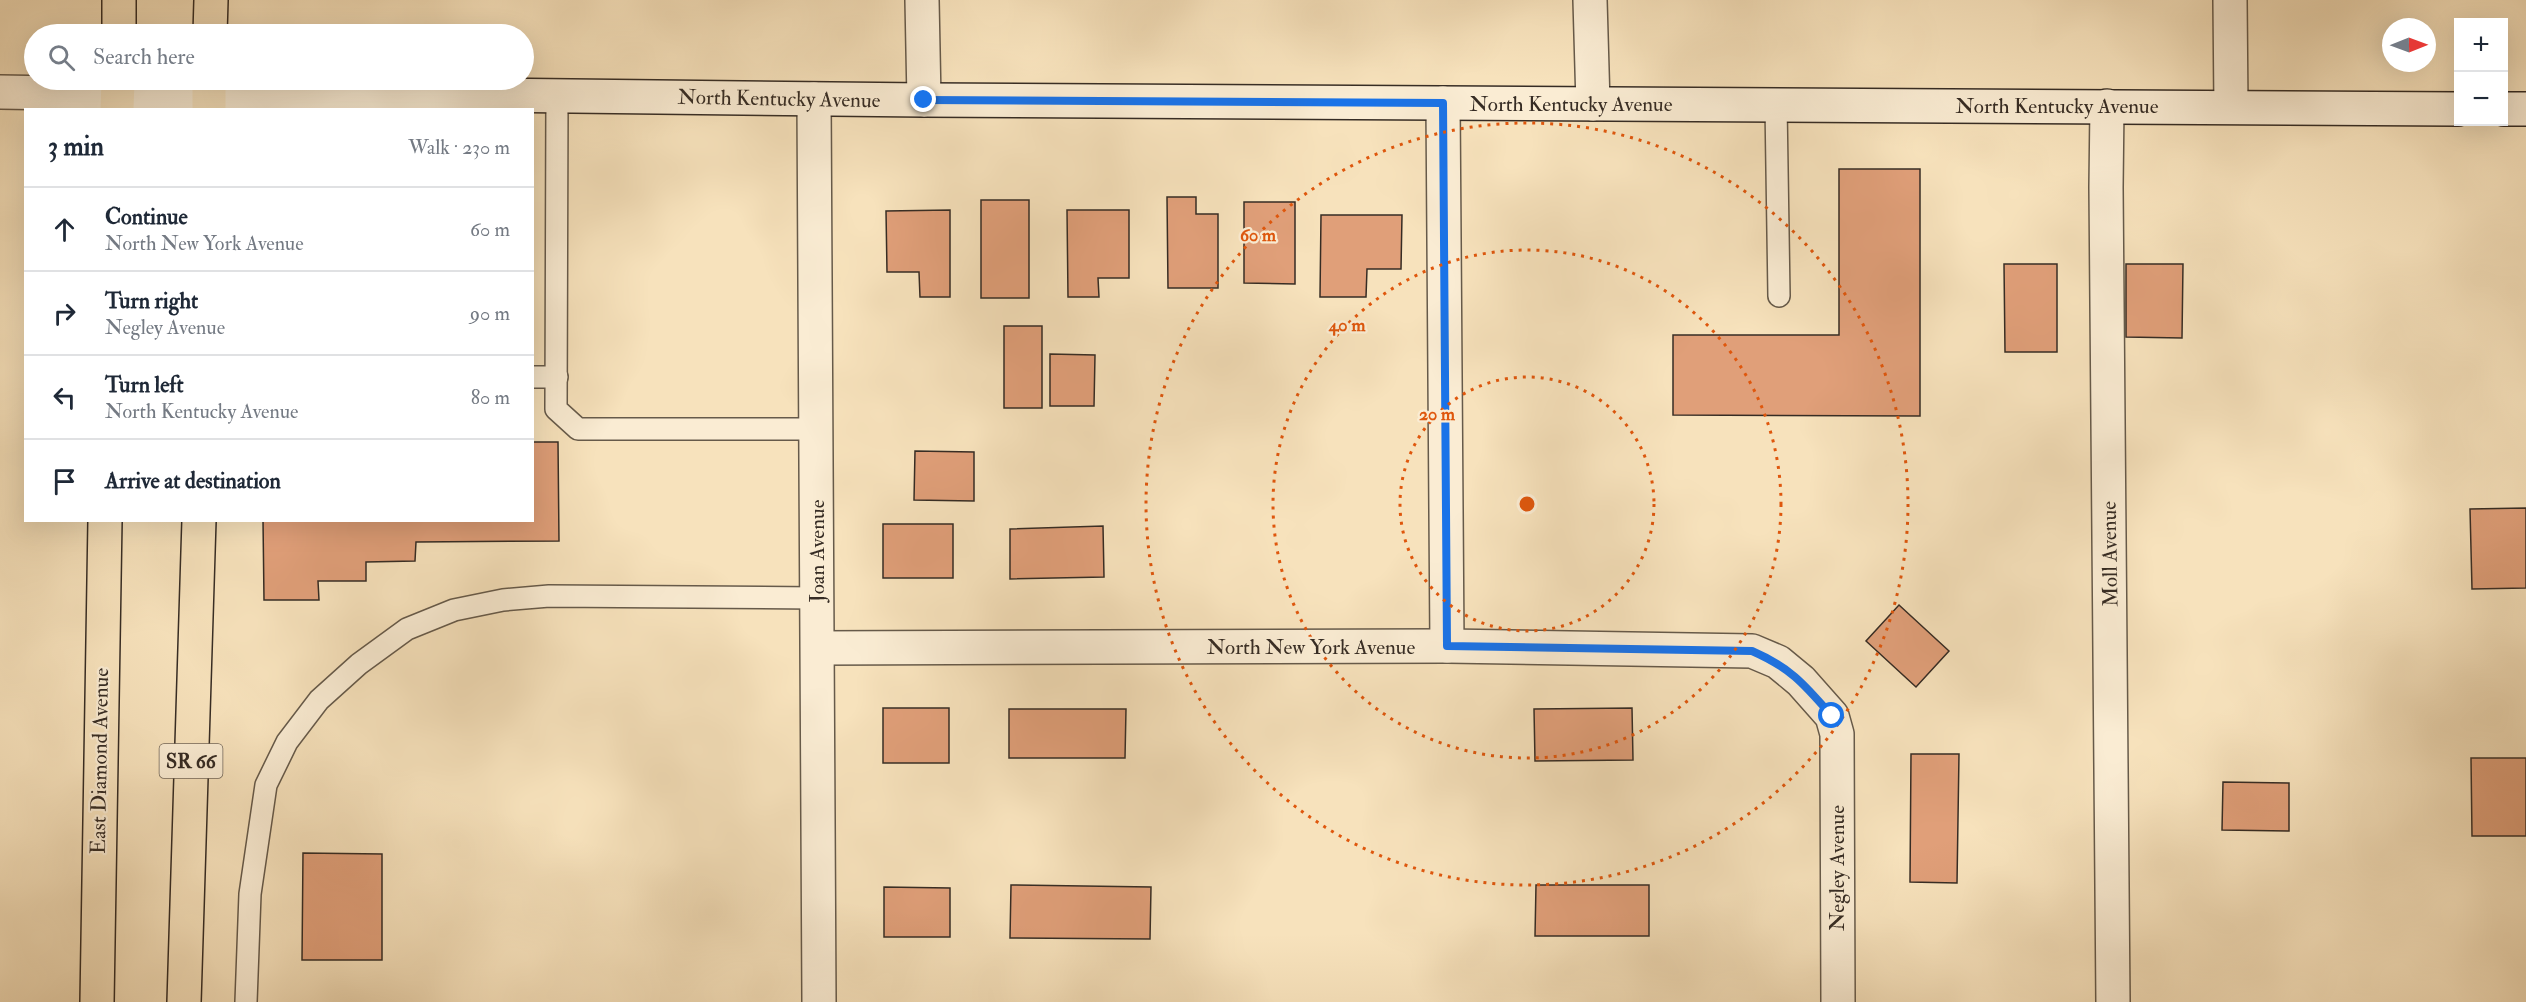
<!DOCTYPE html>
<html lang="en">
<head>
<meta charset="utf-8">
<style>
  :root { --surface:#fff; --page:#f6f6f7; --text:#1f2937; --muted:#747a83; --line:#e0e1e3 }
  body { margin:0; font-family:"IM FELL Double Pica",serif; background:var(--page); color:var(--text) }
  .controls { position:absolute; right:18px; top:18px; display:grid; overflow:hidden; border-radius:0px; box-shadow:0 6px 24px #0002 }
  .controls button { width:54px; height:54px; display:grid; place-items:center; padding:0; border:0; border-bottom:2px solid var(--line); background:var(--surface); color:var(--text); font:30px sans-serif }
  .compass { position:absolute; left:2382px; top:18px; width:54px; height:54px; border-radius:50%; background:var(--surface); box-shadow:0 6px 24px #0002; rotate:89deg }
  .stop { position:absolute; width:18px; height:18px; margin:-14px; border:4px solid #1a73e8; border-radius:50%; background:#fff }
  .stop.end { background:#1a73e8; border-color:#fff; box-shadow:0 2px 6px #0008 }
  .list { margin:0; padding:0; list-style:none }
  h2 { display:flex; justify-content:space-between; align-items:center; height:78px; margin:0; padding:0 24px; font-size:26px }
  h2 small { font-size:20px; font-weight:400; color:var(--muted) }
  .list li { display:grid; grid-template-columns:39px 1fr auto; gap:18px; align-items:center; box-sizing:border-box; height:84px; padding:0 24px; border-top:2px solid var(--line) }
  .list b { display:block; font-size:22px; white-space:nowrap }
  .list p { margin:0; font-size:20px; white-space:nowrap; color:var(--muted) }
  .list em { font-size:20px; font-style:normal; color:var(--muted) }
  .icon { flex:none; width:33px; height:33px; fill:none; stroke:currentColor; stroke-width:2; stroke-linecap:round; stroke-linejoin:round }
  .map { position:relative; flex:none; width:2526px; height:1002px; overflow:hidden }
  .search { position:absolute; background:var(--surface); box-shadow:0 6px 24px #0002; left:24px; top:24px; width:510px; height:66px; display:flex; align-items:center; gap:15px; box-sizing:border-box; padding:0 21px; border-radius:33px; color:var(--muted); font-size:22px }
  .panel { position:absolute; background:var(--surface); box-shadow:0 6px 24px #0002; left:24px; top:108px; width:510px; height:414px; border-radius:0px }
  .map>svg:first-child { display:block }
</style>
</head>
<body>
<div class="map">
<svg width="2526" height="1002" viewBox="0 0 2526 1002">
  <rect width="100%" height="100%" fill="#f7e2bc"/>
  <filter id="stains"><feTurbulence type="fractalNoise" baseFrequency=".00333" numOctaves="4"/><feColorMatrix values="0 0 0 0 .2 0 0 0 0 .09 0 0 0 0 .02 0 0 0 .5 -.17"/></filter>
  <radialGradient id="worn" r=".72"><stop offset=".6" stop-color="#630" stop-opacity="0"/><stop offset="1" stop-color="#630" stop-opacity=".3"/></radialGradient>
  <g fill="#e09f79" stroke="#362c24" stroke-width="1.5">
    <path d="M1839,169H1920V416L1673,415V335H1839Z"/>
    <path d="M1167,197H1196V214H1218V288H1168Z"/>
    <rect x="981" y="200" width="48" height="98"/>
    <path d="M1244,202H1295V284L1244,283Z"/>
    <path d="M950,210V297H920L919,272H887L886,211Z"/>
    <path d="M1067,210H1129V278H1098L1099,297H1068Z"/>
    <path d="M1321,215H1402L1401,269H1367L1366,297H1320Z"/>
    <path d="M2004,264H2057V352H2005Z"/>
    <path d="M2126,264H2183L2182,338L2126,337Z"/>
    <rect x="1004" y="326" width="38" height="82"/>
    <path d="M1050,354L1095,355L1094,406H1050Z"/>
    <path d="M532,442H558L559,541L416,542L415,561L366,562V581H318L319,600H264L263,520H532Z"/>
    <path d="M915,451L974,452V501L914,500Z"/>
    <path d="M2526,508V588L2472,589L2470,509Z"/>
    <rect x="883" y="524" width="70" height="54"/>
    <path d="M1103,526L1104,577L1010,579V529Z"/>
    <path d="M1899,605L1949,651L1916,687L1866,641Z"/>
    <rect x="883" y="708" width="66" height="55"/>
    <path d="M1632,708L1633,760L1535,761L1534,709Z"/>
    <path d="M1009,709H1126L1125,758H1009Z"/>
    <path d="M1911,754H1959L1957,883L1910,882Z"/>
    <path d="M2471,758H2526V836H2472Z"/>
    <path d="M2223,782L2289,783V831L2222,830Z"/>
    <path d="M303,853L382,854V960H302Z"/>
    <path d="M1011,885L1151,887L1150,939L1010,938Z"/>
    <path d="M1536,885H1649V936H1535Z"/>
    <path d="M884,887L950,888V937H884Z"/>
  </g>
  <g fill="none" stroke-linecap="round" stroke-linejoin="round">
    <defs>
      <g id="lane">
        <path d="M557,96L556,409L578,429H816"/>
        <path d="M1776,105L1779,296"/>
        <path d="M532,377H557"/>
        <path d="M246,1002L250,894L266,785L287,742L319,700L359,664L407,629L454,610L503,600L549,596L817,598"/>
      </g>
      <g id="street">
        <path d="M922,0L924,100"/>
        <path d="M1590,0L1593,104"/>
        <path d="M2230,0L2231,107"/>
        <path d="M0,92L117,94"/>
        <path d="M814,99L819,1002"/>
        <path d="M1443,103L1447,646"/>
        <path d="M2107,106L2106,187L2113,1002"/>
        <path d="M818,648L1447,646L1752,651L1778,662L1801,681L1832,716L1837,734L1838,1002"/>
      </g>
      <g id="secondary">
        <path d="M117,94L209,92L924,100L2458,109"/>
        <path d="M2504,109H2526"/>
      </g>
      <g id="primary">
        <path d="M119,34V0"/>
        <path d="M210,34L211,0"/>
        <path d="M117,110L118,80"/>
        <path d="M209,110V80"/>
        <path d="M97,1002L105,520"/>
        <path d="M184,1002L199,520"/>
      </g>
    </defs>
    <use href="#lane" stroke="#665a4a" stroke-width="24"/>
    <use href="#street" stroke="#665a4a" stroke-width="36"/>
    <use href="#secondary" stroke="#362c24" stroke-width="36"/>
    <use href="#primary" stroke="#362c24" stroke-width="36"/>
    <use href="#lane" stroke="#faecd3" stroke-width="21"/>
    <use href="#street" stroke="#faecd3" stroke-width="33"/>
    <use href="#secondary" stroke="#faecd3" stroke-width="33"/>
    <use href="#primary" stroke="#f7e2bc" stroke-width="33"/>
  </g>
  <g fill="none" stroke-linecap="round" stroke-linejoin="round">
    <path stroke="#1a73e8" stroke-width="8" d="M924,100L1443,103L1447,646L1752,651C1791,668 1804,684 1832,716"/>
  </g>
  <g fill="none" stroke="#df570d" stroke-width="3" stroke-dasharray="3 6">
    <circle cx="1527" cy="504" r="127"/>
    <circle cx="1527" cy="504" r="254"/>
    <circle cx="1527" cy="504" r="381"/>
  </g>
  <g text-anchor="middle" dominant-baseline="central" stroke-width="4.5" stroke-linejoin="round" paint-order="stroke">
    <rect fill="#faecd3" stroke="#716658" stroke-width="1.5" x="159.5" y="744" width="63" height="34" rx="4.5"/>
    <g font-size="20" font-weight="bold" fill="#362c24">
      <text x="191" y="761">SR 66</text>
    </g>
    <g font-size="21" fill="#362c24" stroke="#faecd3">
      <text transform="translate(779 99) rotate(1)">North Kentucky Avenue</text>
      <text x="1571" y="104">North Kentucky Avenue</text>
      <text x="2057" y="106">North Kentucky Avenue</text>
      <text transform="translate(817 551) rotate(-90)">Joan Avenue</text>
      <text transform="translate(2110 554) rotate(-91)">Moll Avenue</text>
      <text x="1311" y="647">North New York Avenue</text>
      <text transform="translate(100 761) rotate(-89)">East Diamond Avenue</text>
      <text transform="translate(1837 868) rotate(-90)">Negley Avenue</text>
    </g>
  </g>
  <circle cx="1527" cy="504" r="9" fill="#df570d" stroke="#faecd3" stroke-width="3"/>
  <g font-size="18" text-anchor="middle" font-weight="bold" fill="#df570d" stroke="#faecd3" stroke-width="4.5" stroke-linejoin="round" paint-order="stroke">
    <text x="1258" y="241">60 m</text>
    <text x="1347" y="331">40 m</text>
    <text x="1437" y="420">20 m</text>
  </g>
  <rect width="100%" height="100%" filter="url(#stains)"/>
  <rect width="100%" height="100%" fill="url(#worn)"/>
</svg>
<div class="controls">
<button>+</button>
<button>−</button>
</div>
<svg class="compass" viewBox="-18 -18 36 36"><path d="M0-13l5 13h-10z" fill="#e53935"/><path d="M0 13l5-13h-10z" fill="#747a83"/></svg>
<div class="stop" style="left:1832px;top:716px"></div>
<div class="stop end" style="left:924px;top:100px"></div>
<div class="search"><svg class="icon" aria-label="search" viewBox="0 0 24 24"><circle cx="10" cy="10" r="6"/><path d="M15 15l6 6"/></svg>Search here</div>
<section class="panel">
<h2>3 min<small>Walk · 230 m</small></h2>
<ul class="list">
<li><svg class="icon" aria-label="ahead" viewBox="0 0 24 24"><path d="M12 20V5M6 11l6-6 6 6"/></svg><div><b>Continue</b><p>North New York Avenue</p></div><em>60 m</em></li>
<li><svg class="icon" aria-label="right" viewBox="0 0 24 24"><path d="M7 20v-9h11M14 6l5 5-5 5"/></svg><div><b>Turn right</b><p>Negley Avenue</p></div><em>90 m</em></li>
<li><svg class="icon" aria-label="left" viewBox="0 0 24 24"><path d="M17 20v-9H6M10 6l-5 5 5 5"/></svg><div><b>Turn left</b><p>North Kentucky Avenue</p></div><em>80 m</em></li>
<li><svg class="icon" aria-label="arrive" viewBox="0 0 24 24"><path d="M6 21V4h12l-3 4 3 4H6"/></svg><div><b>Arrive at destination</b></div></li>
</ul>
</section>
</div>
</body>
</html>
